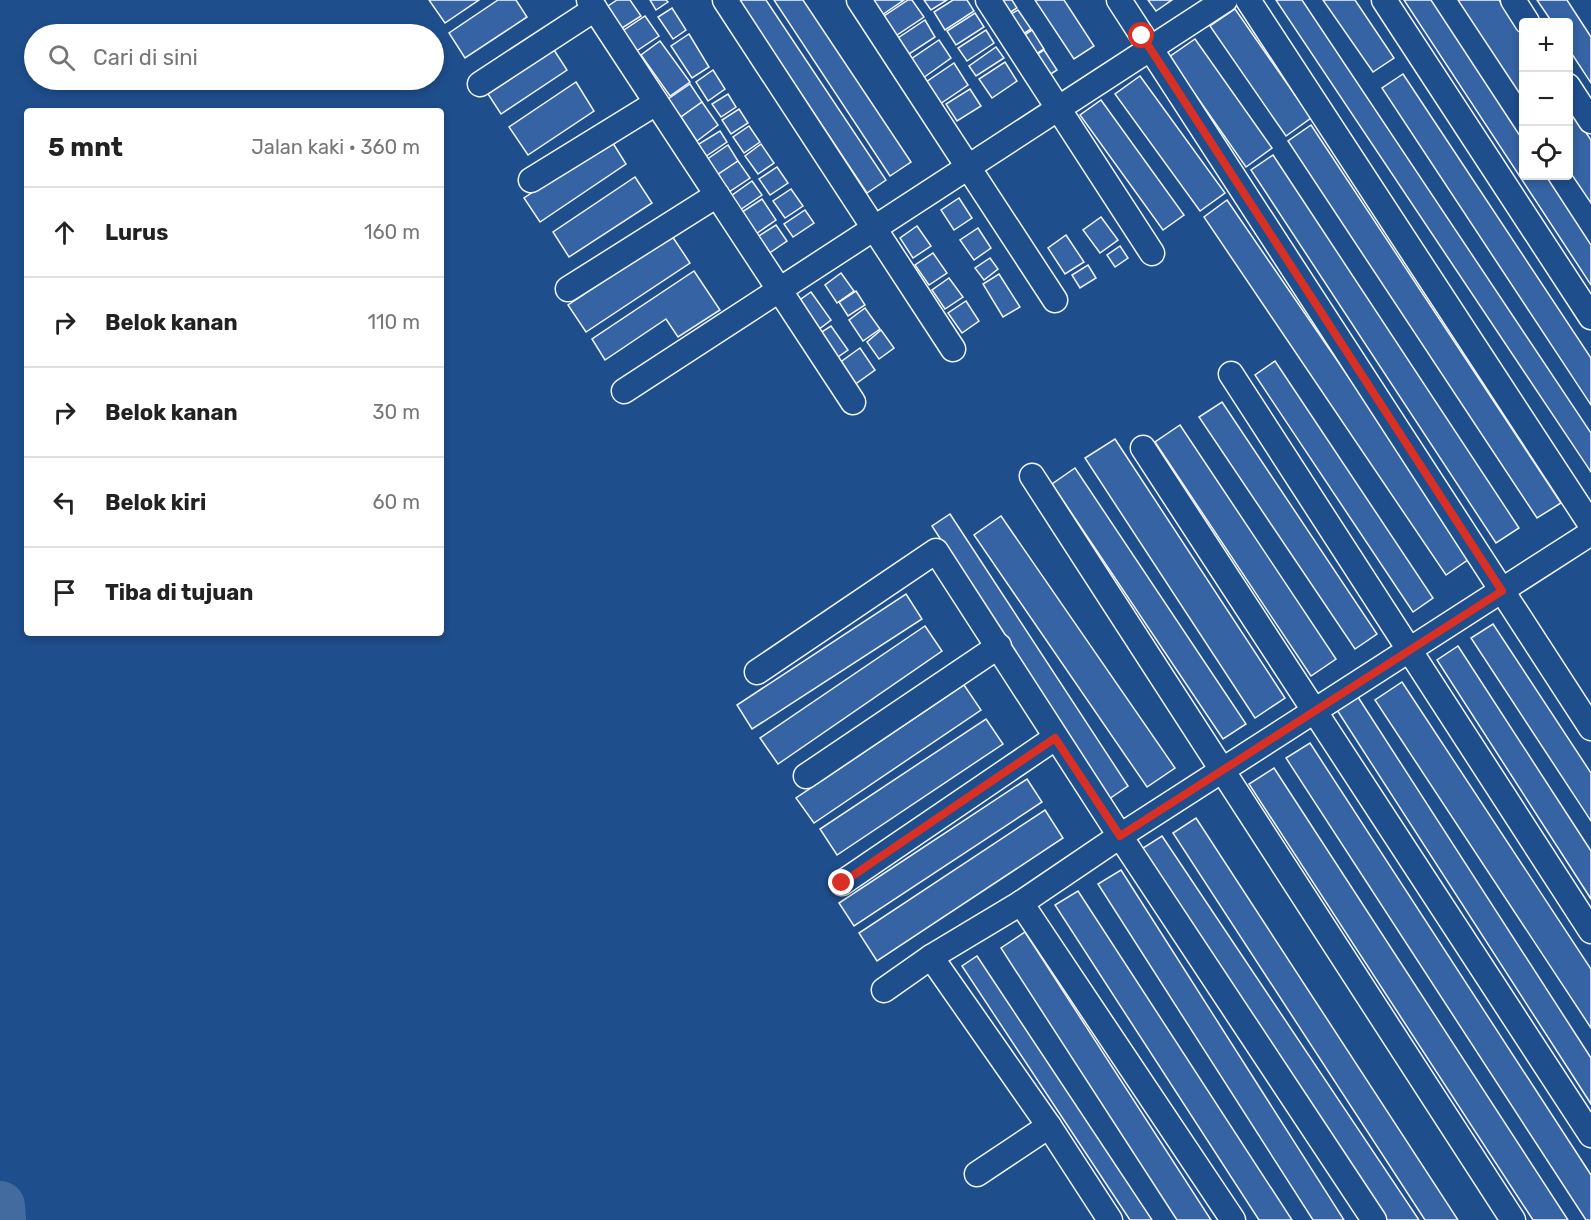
<!DOCTYPE html>
<html lang="id">
<head>
<meta charset="utf-8">
<style>
  :root { --surface:#fff; --page:#f6f6f6; --text:#222; --muted:#767676; --line:#e0e0e0 }
  body { margin:0; font-family:Rubik,sans-serif; background:var(--page); color:var(--text) }
  .controls { position:absolute; right:18px; top:18px; display:grid; overflow:hidden; border-radius:6px; box-shadow:0 3px 9px #0003 }
  .controls button { width:54px; height:54px; display:grid; place-items:center; padding:0; border:0; border-bottom:2px solid var(--line); background:var(--surface); color:var(--text); font:30px sans-serif }
  .stop { position:absolute; width:18px; height:18px; margin:-14px; border:4px solid #d93025; border-radius:50%; background:#fff }
  .stop.end { background:#d93025; border-color:#fff; box-shadow:0 2px 6px #0008 }
  .list { margin:0; padding:0; list-style:none }
  h2 { display:flex; justify-content:space-between; align-items:center; height:78px; margin:0; padding:0 24px; font-size:26px }
  h2 small { font-size:20px; font-weight:400; color:var(--muted) }
  .list li { display:grid; grid-template-columns:39px 1fr auto; gap:18px; align-items:center; box-sizing:border-box; height:90px; padding:0 24px; border-top:2px solid var(--line) }
  .list b { display:block; font-size:22px; white-space:nowrap }
  .list em { font-size:20px; font-style:normal; color:var(--muted) }
  .icon { flex:none; width:33px; height:33px; fill:none; stroke:currentColor; stroke-width:2; stroke-linecap:round; stroke-linejoin:round }
  .map { position:relative; flex:none; width:1591px; height:1220px; overflow:hidden }
  .search { position:absolute; background:var(--surface); box-shadow:0 3px 9px #0003; left:24px; top:24px; width:420px; height:66px; display:flex; align-items:center; gap:15px; box-sizing:border-box; padding:0 21px; border-radius:33px; color:var(--muted); font-size:22px }
  .panel { position:absolute; background:var(--surface); box-shadow:0 3px 9px #0003; left:24px; top:108px; width:420px; height:528px; border-radius:6px }
  .map>svg:first-child { display:block }
</style>
</head>
<body>
<div class="map">
<svg width="1591" height="1220" viewBox="0 0 1591 1220">
  <rect width="100%" height="100%" fill="#1f4e8c"/>
  <g fill="none" stroke-linecap="round" stroke-linejoin="round">
    <path stroke="#446ba0" stroke-width="50" d="M0,1206L1,1220"/>
  </g>
  <g fill="#3563a3" stroke="#f2f6ff" stroke-width="1.5">
    <path d="M429,0H479L445,23Z"/>
    <path d="M498,0H516L527,17L465,58L449,33Z"/>
    <path d="M617,0H630L641,16L619,30L605,8Z"/>
    <path d="M650,0H666L668,2L656,10Z"/>
    <path d="M739,0H766L886,180L867,193Z"/>
    <path d="M774,0H803L911,162L890,176Z"/>
    <path d="M869,0H904L879,17Z"/>
    <path d="M908,0H912L924,17L894,37L881,18Z"/>
    <path d="M924,0H947L931,10Z"/>
    <path d="M953,0H967L974,11L945,30L934,12Z"/>
    <path d="M992,0H1012L1017,8L1003,17Z"/>
    <path d="M1035,0H1064L1094,46L1074,59Z"/>
    <path d="M1148,0H1172L1156,11Z"/>
    <path d="M1276,0H1302L1591,433V472Z"/>
    <path d="M1323,0H1355L1394,58L1373,72Z"/>
    <path d="M1404,0H1431L1524,142V176H1546L1591,245V285Z"/>
    <path d="M1458,0H1499L1524,38V100Z"/>
    <path d="M1537,0H1567L1591,37V83L1568,48V22H1552Z"/>
    <path d="M672,8L686,30L673,39L658,17Z"/>
    <path d="M1235,9L1311,118L1286,136L1210,26Z"/>
    <path d="M1018,10L1031,29L1017,38L1004,18Z"/>
    <path d="M975,13L984,27L956,45L947,31Z"/>
    <path d="M645,16L659,36L635,52L621,32Z"/>
    <path d="M925,20L935,37L906,56L895,40Z"/>
    <path d="M986,30L994,43L967,61L958,48Z"/>
    <path d="M1032,30L1044,49L1030,58L1018,39Z"/>
    <path d="M689,34L709,67L692,78L671,46Z"/>
    <path d="M1195,39L1272,148L1246,167L1169,57Z"/>
    <path d="M939,40L951,58L923,78L911,59Z"/>
    <path d="M660,41L690,82L670,96L641,55Z"/>
    <path d="M996,47L1004,58L976,76L969,66Z"/>
    <path d="M554,50L567,70L501,114L488,94Z"/>
    <path d="M1044,50L1057,70L1043,79L1031,59Z"/>
    <path d="M1005,62L1017,81L992,98L979,79Z"/>
    <path d="M954,63L968,85L940,104L926,82Z"/>
    <path d="M713,70L725,89L708,101L696,82Z"/>
    <path d="M1403,74L1591,358V405L1382,88Z"/>
    <path d="M1140,76L1225,193L1200,211L1115,94Z"/>
    <path d="M576,82L594,111L528,155L509,127Z"/>
    <path d="M690,84L702,102L681,117L668,99Z"/>
    <path d="M970,89L981,106L957,121L946,104Z"/>
    <path d="M728,94L736,107L721,117L712,104Z"/>
    <path d="M1101,100L1184,215L1163,230L1080,115Z"/>
    <path d="M702,102L718,125L697,141L681,117Z"/>
    <path d="M1568,106L1591,140V203L1568,169Z"/>
    <path d="M739,109L748,123L731,134L722,120Z"/>
    <path d="M1311,125L1561,503L1537,518L1288,141Z"/>
    <path d="M749,126L760,142L744,153L733,137Z"/>
    <path d="M720,131L727,142L702,159L694,147Z"/>
    <path d="M611,140L626,164L540,222L524,198Z"/>
    <path d="M761,144L774,163L758,174L745,156Z"/>
    <path d="M728,145L738,161L713,178L703,162Z"/>
    <path d="M1273,155L1519,528L1496,543L1251,170Z"/>
    <path d="M738,161L750,178L726,194L714,177Z"/>
    <path d="M777,167L788,183L770,195L759,179Z"/>
    <path d="M635,177L652,203L569,257L553,232Z"/>
    <path d="M752,181L762,195L737,212L728,198Z"/>
    <path d="M791,189L803,206L785,218L773,201Z"/>
    <path d="M959,198L972,218L954,230L941,210Z"/>
    <path d="M762,199L776,220L753,236L739,214Z"/>
    <path d="M1227,200L1472,557L1446,575L1204,217Z"/>
    <path d="M805,210L814,223L793,237L784,224Z"/>
    <path d="M1101,217L1118,240L1100,253L1083,230Z"/>
    <path d="M776,225L787,241L765,256L754,239Z"/>
    <path d="M917,226L931,246L913,258L900,238Z"/>
    <path d="M978,228L991,248L974,260L960,240Z"/>
    <path d="M1066,235L1084,262L1065,274L1048,248Z"/>
    <path d="M672,236L690,263L586,332L568,305Z"/>
    <path d="M1120,246L1128,258L1115,267L1107,255Z"/>
    <path d="M933,253L947,273L929,285L915,265Z"/>
    <path d="M990,258L998,269L984,280L975,268Z"/>
    <path d="M1088,265L1096,278L1080,288L1072,275Z"/>
    <path d="M694,271L720,310L678,337L666,319L605,360L592,339Z"/>
    <path d="M841,273L854,291L837,303L825,285Z"/>
    <path d="M999,274L1020,307L1003,317L983,284Z"/>
    <path d="M949,278L963,297L945,309L932,290Z"/>
    <path d="M856,291L865,305L848,316L839,302Z"/>
    <path d="M811,292L831,320L814,333L794,304Z"/>
    <path d="M966,301L979,321L962,333L948,313Z"/>
    <path d="M865,308L880,329L863,341L849,320Z"/>
    <path d="M831,326L848,350L832,361L814,337Z"/>
    <path d="M881,330L894,348L879,359L867,342Z"/>
    <path d="M860,348L875,370L850,388L835,366Z"/>
    <path d="M1275,361L1433,598L1413,612L1255,375Z"/>
    <path d="M1222,402L1377,634L1355,649L1199,417Z"/>
    <path d="M1180,425L1336,659L1311,676L1155,442Z"/>
    <path d="M1115,439L1285,698L1255,718L1085,458Z"/>
    <path d="M1075,468L1246,724L1223,739L1052,484Z"/>
    <path d="M950,514L1128,786L1109,799L932,526Z"/>
    <path d="M1001,516L1175,768L1147,787L974,535Z"/>
    <path d="M906,594L922,619L752,729L737,705Z"/>
    <path d="M1493,624L1591,773V821L1471,638Z"/>
    <path d="M925,626L942,651L778,764L760,738Z"/>
    <path d="M1458,646L1591,851V899L1437,660Z"/>
    <path d="M1402,682L1591,969V1028L1375,700Z"/>
    <path d="M964,685L981,710L814,823L796,798Z"/>
    <path d="M1358,697L1591,1058V1104L1337,710Z"/>
    <path d="M986,719L1003,744L837,855L820,829Z"/>
    <path d="M1310,743L1591,1175V1220H1586L1286,758Z"/>
    <path d="M1274,768L1568,1220H1533L1249,784Z"/>
    <path d="M1027,779L1042,802L854,926L839,903Z"/>
    <path d="M1045,810L1063,838L877,961L859,933Z"/>
    <path d="M1196,818L1458,1220H1425L1173,833Z"/>
    <path d="M1162,836L1419,1220H1387L1140,850Z"/>
    <path d="M1121,870L1344,1220H1313L1098,884Z"/>
    <path d="M1078,891L1292,1220H1259L1055,905Z"/>
    <path d="M1025,932L1211,1220H1177L1001,948Z"/>
    <path d="M977,956L1152,1220H1130L962,966Z"/>
  </g>
  <g fill="none" stroke-linecap="round" stroke-linejoin="round">
    <defs>
      <g id="minor">
        <path d="M589,0L853,402"/>
        <path d="M725,0L953,349"/>
        <path d="M859,0L1055,300"/>
        <path d="M988,0L1152,253"/>
        <path d="M1119,0L1591,728"/>
        <path d="M1248,0L1591,525"/>
        <path d="M1384,0L1591,317"/>
        <path d="M1513,0L1527,22"/>
        <path d="M480,84L595,9"/>
        <path d="M1568,86L1591,121"/>
        <path d="M531,180L656,103"/>
        <path d="M568,289L717,195"/>
        <path d="M1231,374L1591,931"/>
        <path d="M624,391L1225,0"/>
        <path d="M1143,448L1591,1135"/>
        <path d="M1032,476L1513,1220"/>
        <path d="M757,672L936,551L1120,836L1374,1220"/>
        <path d="M806,776L999,646"/>
        <path d="M842,883L1055,738"/>
        <path d="M1021,903L1233,1220"/>
        <path d="M931,957L1049,1126L1110,1220"/>
        <path d="M884,990L931,957L1021,903L1120,836L1591,533"/>
        <path d="M977,1174L1049,1126"/>
      </g>
    </defs>
    <use href="#minor" stroke="#f2f6ff" stroke-width="27"/>
    <use href="#minor" stroke="#1f4e8c" stroke-width="24"/>
  </g>
  <g fill="none" stroke-linecap="round" stroke-linejoin="round">
    <path stroke="#d93025" stroke-width="8" d="M842,883L1055,738L1120,836L1502,591L1142,36"/>
  </g>
</svg>
<div class="controls">
<button>+</button>
<button>−</button>
<button><svg class="icon" aria-label="locate" viewBox="0 0 24 24"><circle cx="12" cy="12" r="6"/><path d="M12 2v4M12 18v4M2 12h4M18 12h4"/></svg></button>
</div>
<div class="stop" style="left:1142px;top:36px"></div>
<div class="stop end" style="left:842px;top:883px"></div>
<div class="search"><svg class="icon" aria-label="search" viewBox="0 0 24 24"><circle cx="10" cy="10" r="6"/><path d="M15 15l6 6"/></svg>Cari di sini</div>
<section class="panel">
<h2>5 mnt<small>Jalan kaki · 360 m</small></h2>
<ul class="list">
<li><svg class="icon" aria-label="ahead" viewBox="0 0 24 24"><path d="M12 20V5M6 11l6-6 6 6"/></svg><div><b>Lurus</b></div><em>160 m</em></li>
<li><svg class="icon" aria-label="right" viewBox="0 0 24 24"><path d="M7 20v-9h11M14 6l5 5-5 5"/></svg><div><b>Belok kanan</b></div><em>110 m</em></li>
<li><svg class="icon" aria-label="right" viewBox="0 0 24 24"><path d="M7 20v-9h11M14 6l5 5-5 5"/></svg><div><b>Belok kanan</b></div><em>30 m</em></li>
<li><svg class="icon" aria-label="left" viewBox="0 0 24 24"><path d="M17 20v-9H6M10 6l-5 5 5 5"/></svg><div><b>Belok kiri</b></div><em>60 m</em></li>
<li><svg class="icon" aria-label="arrive" viewBox="0 0 24 24"><path d="M6 21V4h12l-3 4 3 4H6"/></svg><div><b>Tiba di tujuan</b></div></li>
</ul>
</section>
</div>
</body>
</html>
